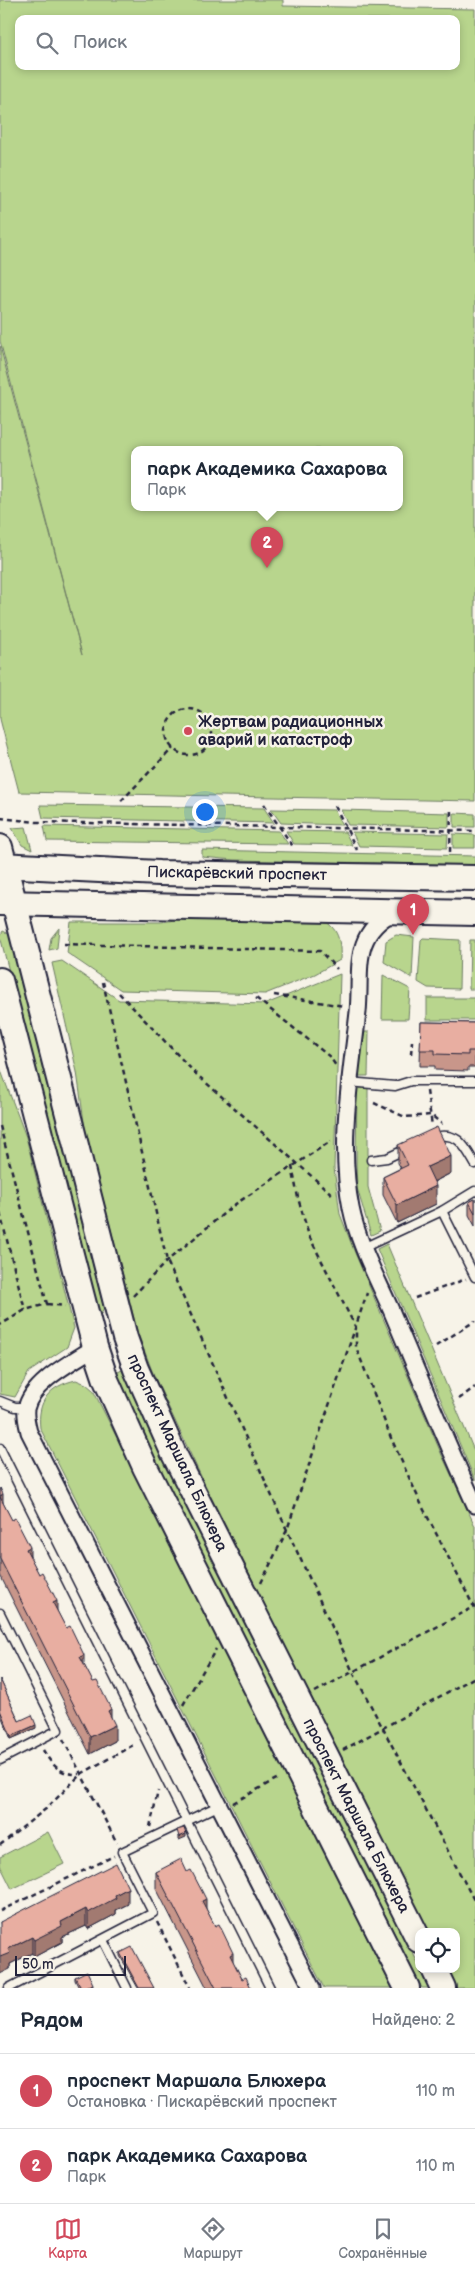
<!DOCTYPE html>
<html lang="ru">
<head>
<meta charset="utf-8">
<style>
  :root { --surface:#fff; --page:#f2f2f3; --text:#1f2937; --muted:#747a83; --line:#e0e1e3; --accent:#d1495b }
  body { margin:0; font-family:"Balsamiq Sans",sans-serif; background:var(--page); color:var(--text) }
  .controls { position:absolute; right:15px; bottom:15px; display:grid; overflow:hidden; border-radius:10px; box-shadow:0 2px 8px #0003 }
  .controls button { width:45px; height:45px; display:grid; place-items:center; padding:0; border:0; border-bottom:1px solid var(--line); background:var(--surface); color:var(--text); font:25px sans-serif }
  .scale { position:absolute; left:15px; bottom:12px; width:111px; box-sizing:border-box; padding-left:5px; border:2px solid #22223b; border-top:0; font-size:14px; line-height:18px; white-space:nowrap; color:#22223b; -webkit-text-stroke:4px #f7f3e8; paint-order:stroke }
  .you { position:absolute; left:204px; top:811px; width:18px; height:18px; margin:-12px; border:4px solid #fff; border-radius:50%; background:#1a73e8; box-shadow:0 0 0 8px #1a73e833 }
  .badge { display:grid; place-items:center; width:32px; height:32px; border-radius:50%; background:var(--accent); color:#fff; font-size:16px; font-weight:700 }
  .pin { position:absolute; translate:-50% -41px; filter:drop-shadow(0 1px 2px #0008) }
  .pin::after { content:''; position:absolute; top:26px; width:18px; height:15px; background:inherit; clip-path:polygon(0 0,100% 0,50% 100%) }
  .popup { position:absolute; left:131px; top:446px; width:272px; height:65px; box-sizing:border-box; display:grid; place-content:center; border-radius:10px; background:var(--surface); filter:drop-shadow(0 1px 4px #0005); font-size:16px; white-space:nowrap; color:var(--muted) }
  .popup b { font-size:19px; color:var(--text) }
  .popup::after { content:''; position:absolute; left:50%; top:100%; margin-left:-10px; border:10px solid transparent; border-top-color:var(--surface) }
  .list { margin:0; padding:0; list-style:none }
  h2 { display:flex; justify-content:space-between; align-items:center; height:65px; margin:0; padding:0 20px; font-size:21px }
  h2 small { font-size:16px; font-weight:400; color:var(--muted) }
  .list li { display:grid; grid-template-columns:32px 1fr auto; gap:15px; align-items:center; box-sizing:border-box; height:75px; padding:0 20px; border-top:1px solid var(--line) }
  .list b { display:block; font-size:19px; white-space:nowrap }
  .list p { margin:0; font-size:16px; white-space:nowrap; color:var(--muted) }
  .list em { font-size:16px; font-style:normal; color:var(--muted) }
  .icon { flex:none; width:28px; height:28px; fill:none; stroke:currentColor; stroke-width:2; stroke-linecap:round; stroke-linejoin:round }
  .map { position:relative; flex:none; width:475px; height:1988px; overflow:hidden }
  .search { position:absolute; background:var(--surface); box-shadow:0 2px 8px #0003; left:15px; right:15px; top:15px; height:55px; display:flex; align-items:center; gap:12px; box-sizing:border-box; padding:0 18px; border-radius:10px; color:var(--muted); font-size:19px }
  .sheet { height:215px; background:var(--surface) }
  nav { display:flex; justify-content:space-around; align-items:center; box-sizing:border-box; height:70px; border-top:1px solid var(--line); background:var(--surface); font-size:14px; color:var(--muted) }
  nav a { display:grid; justify-items:center; gap:2px }
  nav .on { color:var(--accent) }
  .map>svg:first-child { display:block }
</style>
</head>
<body>
<div class="map">
<svg width="475" height="1988" viewBox="0 0 475 1988">
  <rect width="100%" height="100%" fill="#f7f3e8"/>
  <filter id="ink" filterUnits="userSpaceOnUse"><feTurbulence type="fractalNoise" baseFrequency=".02" numOctaves="2"/><feDisplacementMap in="SourceGraphic" scale="10" xChannelSelector="R" yChannelSelector="G"/><feConvolveMatrix kernelMatrix="1 2 1 2 8 2 1 2 1" color-interpolation-filters="sRGB"/></filter>
  <g filter="url(#ink)">
    <g fill="#b8d58d" stroke="#6d7c64" fill-rule="evenodd">
      <path d="M0,0H283V6L475,9V801L19,792L0,719V346L82,655L0,341ZM19,19H456V66H19ZM134,449H400V507H134Z"/>
      <path d="M40,805L264,808L274,823L43,818Z"/>
      <path d="M271,809L334,810L342,825L281,823Z"/>
      <path d="M341,810L449,813V827L348,825Z"/>
      <path d="M454,813L475,814V827H454Z"/>
      <path d="M44,826L279,831L288,844L47,841Z"/>
      <path d="M26,827L32,850L22,845L12,828Z"/>
      <path d="M286,831L345,832L352,845L294,844Z"/>
      <path d="M352,832L448,834L447,848L359,846Z"/>
      <path d="M453,834L475,835V848H453Z"/>
      <path d="M202,850L475,856V865L234,860L202,857Z"/>
      <path d="M203,916L320,919C339,927 341,942 340,960L315,974L265,994L121,990L67,953L71,922H161Z"/>
      <path d="M59,928L57,948L49,950L51,938Z"/>
      <path d="M3,931L9,934L104,1309L101,1314L96,1312L0,936Z"/>
      <path d="M396,935L414,937L412,978L384,962L386,941Z"/>
      <path d="M423,938L460,940L459,989L428,988L418,982L421,940Z"/>
      <path d="M470,940H475V989H469Z"/>
      <path d="M62,961L119,1000L266,1004L340,974L334,1168L340,1214L355,1253L441,1453L475,1526V1988H456L447,1969H456V1932H428L206,1487L154,1376L138,1334L85,1129L77,1072L52,963Z"/>
      <path d="M383,975L410,989L408,1019H382Z"/>
      <rect x="427" y="998" width="48" height="22"/>
      <path d="M365,1032H369L368,1076H357L358,1058Z"/>
      <path d="M0,1068L26,1137L74,1328L67,1347L29,1372L15,1397L0,1394Z"/>
      <path d="M357,1088H368V1187L380,1231L371,1235L357,1188L356,1165Z"/>
      <path d="M387,1244L475,1453V1480L377,1249Z"/>
      <path d="M122,1370L163,1460L419,1965V1969H421L430,1988H422L157,1463L116,1373Z"/>
      <path d="M76,1380L86,1384L93,1390L392,1988H324L40,1428C37,1401 49,1386 76,1380Z"/>
      <path d="M48,1832L64,1864L12,1889L0,1865V1857Z"/>
    </g>
    <g fill="none" stroke-linecap="round" stroke-linejoin="round">
      <defs>
        <g id="lane">
          <path d="M348,1082L395,1086L411,1081H475"/>
          <path d="M433,1137C458,1131 464,1145 475,1164"/>
          <path d="M371,1160L387,1158L406,1149"/>
          <path d="M442,1211L475,1277"/>
          <path d="M365,1247L442,1211L475,1191"/>
          <path d="M0,1401L15,1407H26"/>
          <path d="M0,1448L270,1988"/>
          <path d="M0,1613L58,1730L0,1760"/>
          <path d="M103,1940L127,1988"/>
          <path d="M9,1988L153,1913L122,1852L218,1806"/>
        </g>
        <g id="street">
          <path d="M394,912C350,935 362,971 358,1012C351,1076 338,1143 351,1208C358,1243 377,1278 391,1310C419,1376 446,1441 475,1505"/>
          <path d="M95,1347C74,1361 31,1382 26,1409C25,1417 27,1424 29,1432L312,1988"/>
        </g>
        <g id="primary">
          <path d="M0,847L125,1338L136,1369L173,1452L419,1940"/>
          <path d="M0,865L159,873L475,878"/>
          <path d="M0,903L475,913"/>
          <path d="M0,980L95,1347L106,1380L145,1467L407,1988"/>
          <path d="M434,1969L443,1988"/>
        </g>
      </defs>
      <use href="#lane" stroke="#22223b" stroke-width="11"/>
      <use href="#street" stroke="#22223b" stroke-width="19"/>
      <use href="#primary" stroke="#22223b" stroke-width="28"/>
      <g stroke="#22223b" stroke-width="2.5" stroke-dasharray="5 4" stroke-linecap="butt">
        <circle cx="189" cy="732" r="23"/>
        <path d="M121,801L173,748"/>
        <path d="M264,804L294,848"/>
        <path d="M335,806L357,850"/>
        <path d="M0,818L36,822L475,831"/>
        <path d="M450,852L451,808"/>
        <path d="M64,944L320,951L337,969"/>
        <path d="M103,982L167,1261L287,1530L353,1672L475,1902"/>
        <path d="M119,993L195,1073L334,1196"/>
        <path d="M274,995L344,1006"/>
        <path d="M256,998L330,1057L336,1066"/>
        <path d="M411,1054L412,1041"/>
        <path d="M427,1091L432,1126"/>
        <path d="M374,1103L405,1117L431,1115L442,1124"/>
        <path d="M0,1126L47,1304L25,1310L0,1325"/>
        <path d="M292,1166L298,1198L309,1236L356,1328V1347L391,1438L423,1508L475,1609"/>
        <path d="M0,1213L25,1310"/>
        <path d="M133,1296L167,1261L234,1205L331,1141"/>
        <path d="M415,1298L466,1279"/>
        <path d="M47,1304L65,1306"/>
        <path d="M436,1346L475,1321"/>
        <path d="M459,1399L475,1387"/>
        <path d="M261,1583L287,1530L367,1293"/>
        <path d="M315,1692L474,1607"/>
        <path d="M183,1705L216,1649"/>
        <path d="M63,1739L117,1843"/>
        <path d="M43,1750C52,1765 60,1775 79,1774"/>
        <path d="M343,1750L475,1677"/>
        <path d="M233,1803L280,1777"/>
        <path d="M150,1827L158,1791"/>
        <path d="M0,1845L47,1808L81,1774L135,1744"/>
        <path d="M0,1911L114,1856"/>
        <path d="M157,1922L190,1988"/>
      </g>
      <use href="#lane" stroke="#f7f3e8" stroke-width="8"/>
      <use href="#street" stroke="#f7f3e8" stroke-width="15"/>
      <use href="#primary" stroke="#f7f3e8" stroke-width="24"/>
    </g>
    <g fill="#c8968a" stroke="#22223b">
      <path d="M421,1022L475,1023V1067H468V1071L435,1070V1066H420Z"/>
      <path d="M398,1145L451,1173L434,1182L436,1204L397,1223L383,1195V1177L401,1168L398,1163Z"/>
      <path d="M475,1199V1226L469,1215V1202Z"/>
      <path d="M0,1488L3,1503L111,1719L115,1741L90,1754L0,1575Z"/>
      <path d="M0,1679L19,1721L36,1728L11,1739L0,1713Z"/>
      <path d="M156,1872H187L242,1979L251,1988H207L156,1888Z"/>
      <path d="M128,1904L116,1910V1914L88,1929L86,1926L62,1937V1942L34,1957L32,1953L10,1964V1969L0,1922Z"/>
      <path d="M120,1953L154,1988H138L120,1956Z"/>
      <path d="M75,1977L93,1986L90,1988H79L75,1980Z"/>
    </g>
    <g fill="#a27a71" stroke="#22223b">
      <path d="M451,1156V1173L427,1185V1167Z"/>
      <path d="M436,1186V1204L397,1223V1205Z"/>
      <path d="M3,1494V1511L0,1512V1496Z"/>
      <path d="M30,1547V1564L26,1549Z"/>
      <path d="M57,1601V1617L53,1603Z"/>
      <path d="M84,1655V1671L80,1657Z"/>
      <path d="M111,1709V1726L108,1711Z"/>
      <path d="M36,1725V1728L11,1739V1736Z"/>
      <path d="M115,1725V1741L90,1754V1737Z"/>
      <path d="M186,1834V1837L179,1840V1837Z"/>
      <path d="M128,1888V1904L116,1910V1914L88,1929V1913L115,1895Z"/>
      <path d="M206,1899V1915L202,1901Z"/>
      <path d="M86,1909V1926L62,1937V1942L34,1957V1940L61,1922Z"/>
      <path d="M32,1937V1953L10,1964V1969L0,1974V1957L8,1949Z"/>
      <path d="M233,1953V1969L230,1955Z"/>
      <path d="M93,1984V1986L90,1988H85Z"/>
    </g>
    <g fill="#e8aea1" stroke="#22223b">
      <path d="M421,1022L475,1023V1051H468V1055L435,1054V1050H420Z"/>
      <path d="M437,1127L451,1156L427,1167L436,1186L397,1205L383,1177L408,1165L398,1145Z"/>
      <path d="M475,1199V1213L469,1202Z"/>
      <path d="M0,1488L3,1494L0,1496Z"/>
      <path d="M0,1497L12,1520L15,1518L30,1547L26,1549L39,1574L42,1572L57,1601L53,1603L66,1628L70,1626L84,1655L80,1657L93,1682L97,1681L111,1709L108,1711L115,1725L90,1737L0,1559Z"/>
      <path d="M0,1679L19,1721L32,1715L36,1725L11,1736L0,1710Z"/>
      <path d="M184,1828L186,1834L179,1837L177,1830Z"/>
      <path d="M181,1859L187,1872L191,1870L206,1899L202,1901L215,1926L219,1924L233,1953L230,1955L242,1979L246,1977L251,1988H216L156,1872Z"/>
      <path d="M116,1863L128,1888L115,1895L116,1898L88,1913L86,1909L61,1922L62,1926L34,1940L32,1937L8,1949L10,1953L0,1957V1922Z"/>
      <path d="M132,1947L154,1988H139L120,1953Z"/>
      <path d="M87,1971L93,1984L85,1988H81L75,1977Z"/>
    </g>
  </g>
  <circle fill="#d1495b" stroke="#f7f3e8" stroke-width="2" cx="188" cy="731" r="5"/>
  <g text-anchor="middle" dominant-baseline="central" stroke-width="5" stroke-linejoin="round" paint-order="stroke">
    <g font-size="16" font-weight="bold" fill="#22223b" stroke="#f7f3e8" text-anchor="start">
      <text x="198" y="722">Жертвам радиационных<tspan x="198" dy="18">аварий и катастроф</tspan></text>
    </g>
    <g font-size="16" fill="#22223b" stroke="#f7f3e8">
      <text transform="translate(237 874) rotate(1)">Пискарёвский проспект</text>
      <text transform="translate(177 1453) rotate(65)">проспект Маршала Блюхера</text>
      <text transform="translate(356 1816) rotate(63)">проспект Маршала Блюхера</text>
    </g>
  </g>
</svg>
<div class="controls">
<button><svg class="icon" aria-label="locate" viewBox="0 0 24 24"><circle cx="12" cy="12" r="6"/><path d="M12 2v4M12 18v4M2 12h4M18 12h4"/></svg></button>
</div>
<div class="scale">50 m</div>
<div class="you"></div>
<div class="pin badge" style="left:413px;top:935px">1</div>
<div class="pin badge" style="left:267px;top:568px">2</div>
<div class="popup"><b>парк Академика Сахарова</b>Парк</div>
<div class="search"><svg class="icon" aria-label="search" viewBox="0 0 24 24"><circle cx="10" cy="10" r="6"/><path d="M15 15l6 6"/></svg>Поиск</div>
</div>
<section class="sheet">
<h2>Рядом<small>Найдено: 2</small></h2>
<ul class="list">
<li><span class="badge">1</span><div><b>проспект Маршала Блюхера</b><p>Остановка · Пискарёвский проспект</p></div><em>110 m</em></li>
<li><span class="badge">2</span><div><b>парк Академика Сахарова</b><p>Парк</p></div><em>110 m</em></li>
</ul>
</section>
<nav>
<a class="on"><svg class="icon" aria-label="map" viewBox="0 0 24 24"><path d="M3 6l6-2 6 2 6-2v14l-6 2-6-2-6 2zM9 4v14M15 6v14"/></svg>Карта</a>
<a><svg class="icon" aria-label="directions" viewBox="0 0 24 24"><path d="M12 3l9 9-9 9-9-9zM9 14v-3h6M13 9l2 2-2 2"/></svg>Маршрут</a>
<a><svg class="icon" aria-label="saved" viewBox="0 0 24 24"><path d="M7 4h10v16l-5-4-5 4z"/></svg>Сохранённые</a>
</nav>
</body>
</html>
